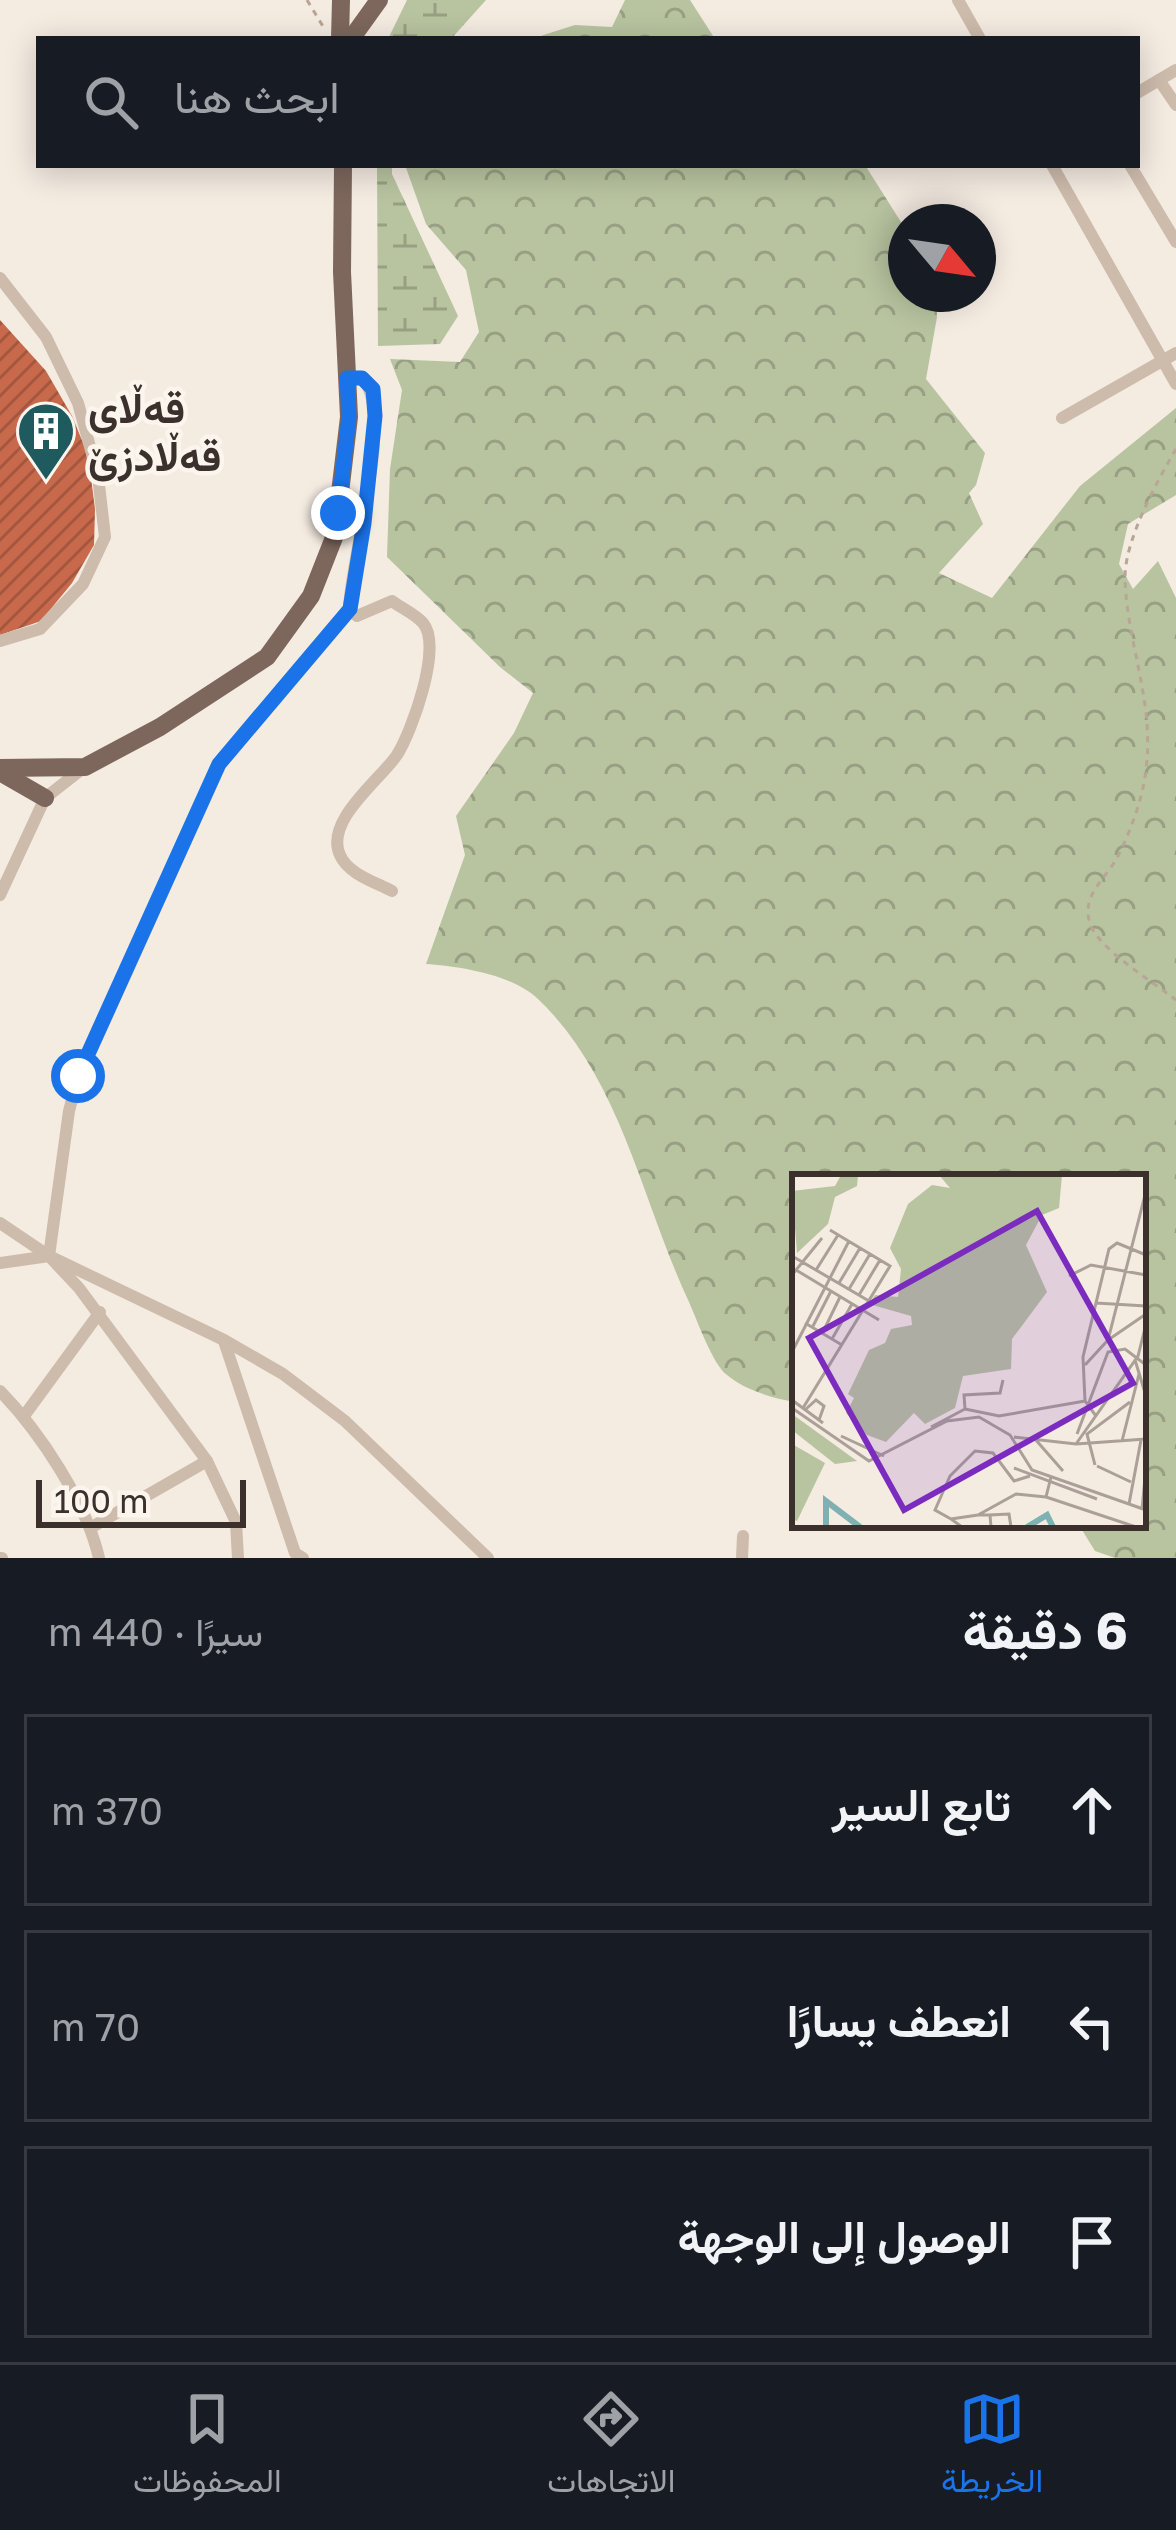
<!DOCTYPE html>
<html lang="ar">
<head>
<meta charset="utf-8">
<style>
  :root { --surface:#171b24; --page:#20242c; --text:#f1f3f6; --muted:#9ea1a6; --line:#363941; --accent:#1a73e8 }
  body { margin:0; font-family:"Golos Text",Vazirmatn,sans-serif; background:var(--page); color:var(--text); direction:rtl }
  .compass { position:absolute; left:888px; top:204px; width:108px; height:108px; border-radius:50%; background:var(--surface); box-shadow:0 6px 30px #0003; rotate:119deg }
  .scale { position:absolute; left:36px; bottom:30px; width:210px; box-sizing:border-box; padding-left:12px; border:6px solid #3b302b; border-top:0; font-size:33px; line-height:42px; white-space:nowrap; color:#3b302b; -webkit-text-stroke:9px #fbf5ee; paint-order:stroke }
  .stop { position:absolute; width:36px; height:36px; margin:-27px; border:9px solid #1a73e8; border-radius:50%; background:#fff }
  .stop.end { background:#1a73e8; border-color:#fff; box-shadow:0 3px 12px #0008 }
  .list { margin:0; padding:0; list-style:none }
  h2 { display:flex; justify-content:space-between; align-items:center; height:156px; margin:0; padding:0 48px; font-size:51px }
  h2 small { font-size:39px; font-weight:400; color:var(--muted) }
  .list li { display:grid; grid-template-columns:78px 1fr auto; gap:36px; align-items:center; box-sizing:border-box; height:192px; margin:0 24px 24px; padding:0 24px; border:3px solid var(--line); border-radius:0px }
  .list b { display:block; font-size:45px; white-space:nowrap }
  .list em { font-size:39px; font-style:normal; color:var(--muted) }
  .icon { flex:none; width:66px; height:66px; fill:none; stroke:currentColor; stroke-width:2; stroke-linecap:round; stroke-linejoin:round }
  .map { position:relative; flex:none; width:1176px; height:1558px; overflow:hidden; direction:ltr }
  .search { position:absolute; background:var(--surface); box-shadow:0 6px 30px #0003; left:36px; right:36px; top:36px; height:132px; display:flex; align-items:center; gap:30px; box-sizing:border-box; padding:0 42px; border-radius:0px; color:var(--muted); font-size:45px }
  .sheet { height:804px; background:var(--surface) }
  nav { display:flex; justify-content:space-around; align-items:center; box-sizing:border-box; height:168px; border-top:3px solid var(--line); background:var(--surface); font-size:33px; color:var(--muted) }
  nav a { display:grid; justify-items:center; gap:6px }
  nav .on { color:var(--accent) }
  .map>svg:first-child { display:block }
</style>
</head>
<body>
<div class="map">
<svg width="1176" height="1558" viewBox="0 0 1176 1558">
  <defs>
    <pattern id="forest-crowns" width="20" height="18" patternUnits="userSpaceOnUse" patternTransform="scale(3)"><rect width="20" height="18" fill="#b8c4a0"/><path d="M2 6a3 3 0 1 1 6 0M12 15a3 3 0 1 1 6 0" fill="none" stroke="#97a083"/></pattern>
    <pattern id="wetland-marsh" width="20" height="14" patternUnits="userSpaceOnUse" patternTransform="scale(3)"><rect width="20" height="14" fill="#b8c4a0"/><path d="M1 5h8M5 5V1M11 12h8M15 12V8" fill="none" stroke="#97a083"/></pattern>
    <pattern id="building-hatch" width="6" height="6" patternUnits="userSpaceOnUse" patternTransform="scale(3)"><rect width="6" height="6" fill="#c8694b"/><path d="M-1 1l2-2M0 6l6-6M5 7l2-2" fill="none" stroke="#a4573f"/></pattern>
  </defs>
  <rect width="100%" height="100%" fill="#f4ebe1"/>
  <g fill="url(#forest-crowns)">
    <path d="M625,0H690L715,39H531L575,25L612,27Z"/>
    <path d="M405,165H865L906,230V294H936L937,317L926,379L985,453L976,485L969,493L983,524L939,573L992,598L1080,486L1176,408V495L1128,524L1119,564L1133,589L1158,561L1176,598V1558H1115L1095,1551L1079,1525H1143V1177H795V1402C772,1398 745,1390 727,1375C713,1365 697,1320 689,1302C642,1202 621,1078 538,999C514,975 459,966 426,964L465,855L456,816L514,733L533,693L500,667L387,557L390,469L402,390L390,359L460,362L479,332L466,270L426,224Z"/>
  </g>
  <g fill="url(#wetland-marsh)">
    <path d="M407,0H486L451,39H388Z"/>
    <path d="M377,165H392V174L458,316L440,344L378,346Z"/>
  </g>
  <path fill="url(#building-hatch)" d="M0,320L46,371L72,416L88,455L95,509L94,545L72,583L41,621L0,635Z"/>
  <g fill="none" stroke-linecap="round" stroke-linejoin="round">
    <g stroke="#b9a596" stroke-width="3" stroke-dasharray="6 6" stroke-linecap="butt">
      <path d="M307,0L324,28"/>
      <path d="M1176,449C1157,481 1125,540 1125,577C1126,641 1155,702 1146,769C1143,798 1131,830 1118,856C1106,879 1083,893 1089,920C1093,946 1155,983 1176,1000"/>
    </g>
    <g stroke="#cdbbac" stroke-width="12">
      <path d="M958,0L980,39"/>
      <path d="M1159,80L1176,105"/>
      <path d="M1137,93L1176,70"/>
      <path d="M1052,165L1176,384"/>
      <path d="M1130,165L1176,242"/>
      <path d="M0,278L46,337L78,403L98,476L105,537L83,584L40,629L0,641"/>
      <path d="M347,378H362C396,414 350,559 349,609L357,616L392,601C401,608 415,614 423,623C443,646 412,731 397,755C380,780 324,821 340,855C348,874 375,882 392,891"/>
      <path d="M1062,418L1176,353"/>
      <path d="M0,895L45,798L82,769"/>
      <path d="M0,1223L49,1256L79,1288L207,1461L236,1522L238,1558"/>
      <path d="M49,1256L69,1111L78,1077L219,764L349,609"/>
      <path d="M0,1263L49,1256L224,1340L283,1374L345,1421L488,1558"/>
      <path d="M224,1341L295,1553L303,1558"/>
      <path d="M0,1391C40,1432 86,1502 99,1558"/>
      <path d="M24,1416L100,1312"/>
      <path d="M92,1527L207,1461"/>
      <path d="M0,1558H2"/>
      <path d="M742,1558L743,1536"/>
    </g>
    <g stroke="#7d675c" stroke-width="18">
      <path d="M340,39L341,0"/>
      <path d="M351,39L379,0"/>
      <path d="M0,768L85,767L160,727L267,657L311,596L335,535L349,417L342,272L343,165"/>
      <path d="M0,772L45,798"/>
    </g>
  </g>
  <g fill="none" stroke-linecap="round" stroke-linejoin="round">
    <path stroke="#1a73e8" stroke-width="15" d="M78,1076L219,764L350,609L364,523L375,416L373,389L362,378H347L349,417L338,513"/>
  </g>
  <defs>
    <symbol id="building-pin" viewBox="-11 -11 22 30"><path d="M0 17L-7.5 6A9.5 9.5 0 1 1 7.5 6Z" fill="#1f5a5e" stroke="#fbf5ee"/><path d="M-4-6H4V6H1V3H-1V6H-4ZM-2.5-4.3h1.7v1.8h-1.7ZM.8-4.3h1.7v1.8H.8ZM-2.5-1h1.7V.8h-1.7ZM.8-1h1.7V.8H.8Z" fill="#fff"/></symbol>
  </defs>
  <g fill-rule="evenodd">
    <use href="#building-pin" x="13" y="398" width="66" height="90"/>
  </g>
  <g text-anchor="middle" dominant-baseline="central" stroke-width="9" stroke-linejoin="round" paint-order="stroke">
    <g font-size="42" font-weight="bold" fill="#3b302b" stroke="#fbf5ee" text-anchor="start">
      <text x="88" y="407">قەڵای<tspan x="88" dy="48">قەڵادزێ</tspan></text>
    </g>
  </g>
  <g transform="translate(792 1174)">
    <rect width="354" height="354" fill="#f4ebe1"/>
    <path d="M49,1H66L65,12L43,23L36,50L5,79L0,17L43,12ZM147,1H270L267,34L250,41L234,71L255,118L220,165L219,195L171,202L163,234L133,250L122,239L94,268L75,261L54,239L62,224L56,220L77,176L93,169L99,155L120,151L119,142L77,130L83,121L106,123L109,95L98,74L116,30L140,11L158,14Z" fill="#b8c4a0"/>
    <path d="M0,270L33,289L5,347L0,345Z" fill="#b8c4a0"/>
    <path d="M0,240L65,287L43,290L0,256Z" fill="#b8c4a0"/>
    <path fill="none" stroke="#7fb0b2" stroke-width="6" d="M34,353V327L68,353M235,353L255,341L261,353"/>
    <path fill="none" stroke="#aaa098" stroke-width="3" d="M0,82L77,127M4,96L87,146M24,96L46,61M0,101L30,64M277,102L299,91L354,101M47,109L68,74M57,115L78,80M67,121L88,86M304,129L354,132M13,149L50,171M20,154L39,117M30,160L48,123M319,164L354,140M40,165L60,130M0,178L57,67M343,186L354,222M293,191L316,166L354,17M0,226L31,249M0,234L77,287L155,247L187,243L218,261L240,296L354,336M11,234L98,92L38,56M14,235L24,226L32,232L27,246M173,235L207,242L293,227M304,242L293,227L291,183L317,75L325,69L354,81M139,253L173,235L172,221L208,219L211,206M285,260L316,178L333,175L354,191M49,262L92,282M222,263L284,270L354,265M243,265L271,297M330,267L347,200M284,270L346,182L354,150M303,291L295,260L338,228M305,292L339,308M222,294L305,325M259,303L254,323L344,353M337,330L349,266M350,335L354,294M198,341H186L224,320L254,323M159,345L143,336L158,302L183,277L201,279L222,307L238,302M170,353L159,345L186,341M199,353L198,341L217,340L219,353"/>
    <path fill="#7b2cbf" fill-opacity="0.15" stroke="#7b2cbf" stroke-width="6" d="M245,37L341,209L112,336L17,164Z"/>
    <rect width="354" height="354" fill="none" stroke="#3b302b" stroke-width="6"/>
  </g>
</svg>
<svg class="compass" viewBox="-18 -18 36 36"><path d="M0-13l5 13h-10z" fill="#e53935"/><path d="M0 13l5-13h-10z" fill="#9ea1a6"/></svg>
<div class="scale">100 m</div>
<div class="stop" style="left:78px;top:1076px"></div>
<div class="stop end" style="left:338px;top:513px"></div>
<div class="search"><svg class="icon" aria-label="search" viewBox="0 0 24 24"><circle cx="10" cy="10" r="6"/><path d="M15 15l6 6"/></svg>ابحث هنا</div>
</div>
<section class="sheet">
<h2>6 دقيقة<small>سيرًا · 440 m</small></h2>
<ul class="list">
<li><svg class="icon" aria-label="ahead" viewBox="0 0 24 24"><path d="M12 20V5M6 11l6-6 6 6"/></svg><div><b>تابع السير</b></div><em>370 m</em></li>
<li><svg class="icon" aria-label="left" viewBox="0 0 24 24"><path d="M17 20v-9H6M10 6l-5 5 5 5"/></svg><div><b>انعطف يسارًا</b></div><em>70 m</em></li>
<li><svg class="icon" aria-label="arrive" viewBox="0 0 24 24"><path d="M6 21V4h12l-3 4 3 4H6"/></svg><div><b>الوصول إلى الوجهة</b></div></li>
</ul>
</section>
<nav>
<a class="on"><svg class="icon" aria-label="map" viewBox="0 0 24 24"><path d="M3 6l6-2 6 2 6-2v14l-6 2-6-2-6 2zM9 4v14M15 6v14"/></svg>الخريطة</a>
<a><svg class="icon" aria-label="directions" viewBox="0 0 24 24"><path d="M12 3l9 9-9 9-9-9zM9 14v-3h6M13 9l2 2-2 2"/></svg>الاتجاهات</a>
<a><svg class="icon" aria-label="saved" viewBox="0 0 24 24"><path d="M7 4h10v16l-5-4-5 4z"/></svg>المحفوظات</a>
</nav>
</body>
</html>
